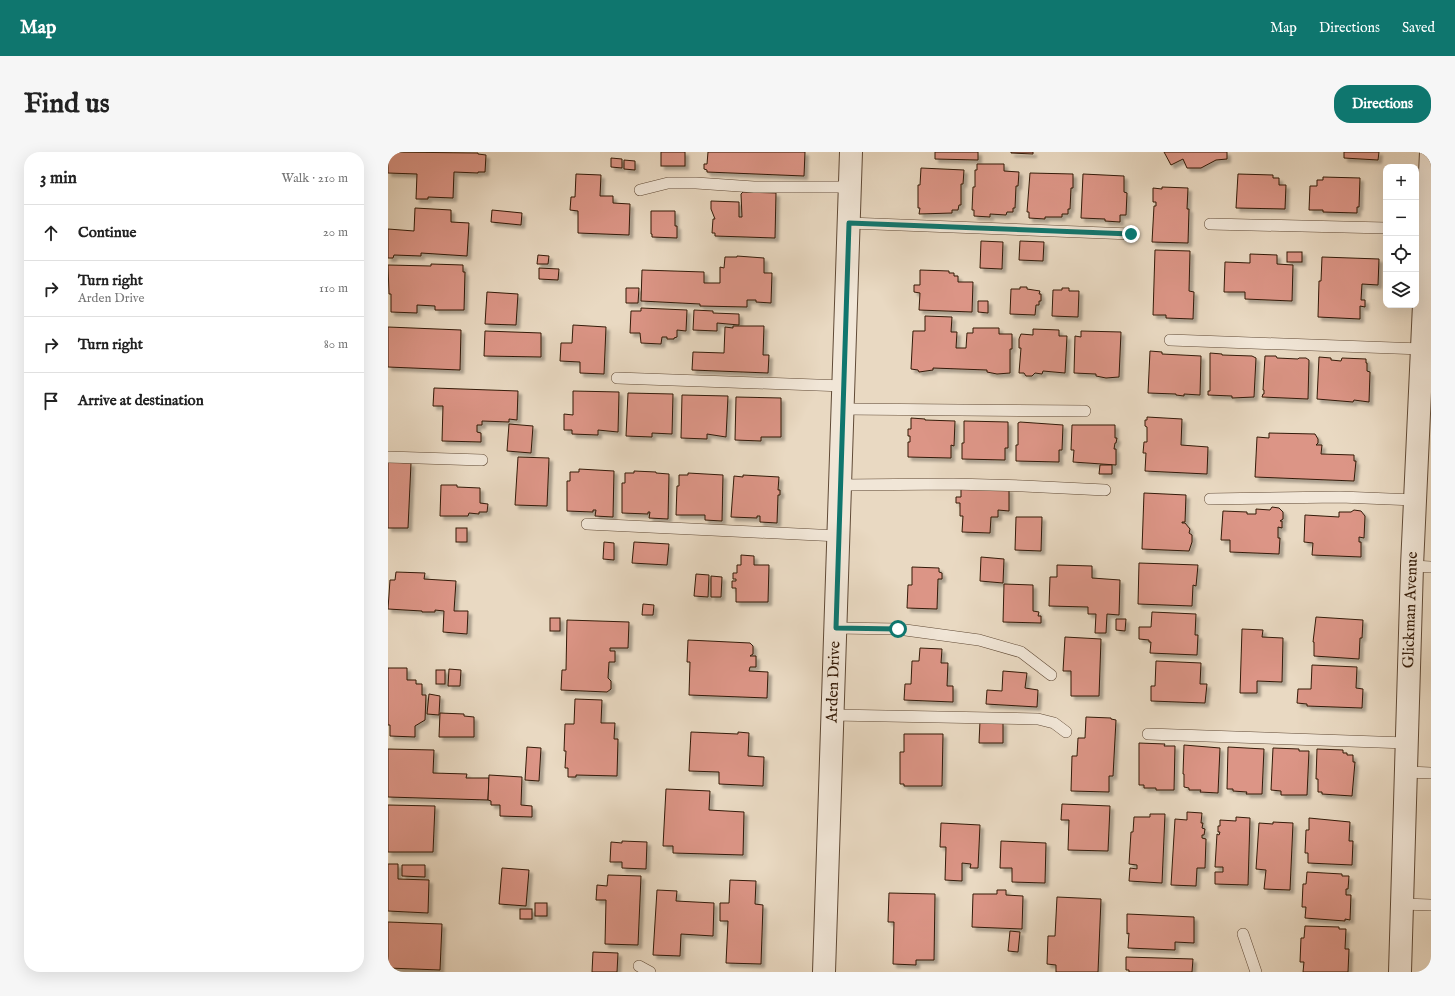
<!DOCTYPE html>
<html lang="en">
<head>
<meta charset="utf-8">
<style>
  :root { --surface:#fff; --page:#f6f6f6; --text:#222; --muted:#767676; --line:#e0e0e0; --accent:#0f766e }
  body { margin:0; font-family:"IM FELL English",serif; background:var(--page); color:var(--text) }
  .controls { position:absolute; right:12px; top:12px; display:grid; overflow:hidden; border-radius:8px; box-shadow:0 4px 16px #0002 }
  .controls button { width:36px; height:36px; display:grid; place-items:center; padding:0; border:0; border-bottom:1px solid var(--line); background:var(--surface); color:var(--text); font:20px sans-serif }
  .stop { position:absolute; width:12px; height:12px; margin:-9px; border:3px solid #0f766e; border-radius:50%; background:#fff }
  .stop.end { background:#0f766e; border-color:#fff; box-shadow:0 1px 4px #0008 }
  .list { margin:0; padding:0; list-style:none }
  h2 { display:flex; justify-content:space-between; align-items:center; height:52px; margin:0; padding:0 16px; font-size:17px }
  h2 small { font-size:13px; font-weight:400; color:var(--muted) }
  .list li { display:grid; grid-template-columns:26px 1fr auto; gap:12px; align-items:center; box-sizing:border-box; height:56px; padding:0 16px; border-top:1px solid var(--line) }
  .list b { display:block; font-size:15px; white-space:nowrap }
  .list p { margin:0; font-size:13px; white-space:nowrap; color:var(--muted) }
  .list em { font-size:13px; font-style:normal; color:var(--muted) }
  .icon { flex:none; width:22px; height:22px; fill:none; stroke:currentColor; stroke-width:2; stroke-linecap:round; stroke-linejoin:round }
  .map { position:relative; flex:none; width:1043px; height:820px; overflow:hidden; border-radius:16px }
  header { display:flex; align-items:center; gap:24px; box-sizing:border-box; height:56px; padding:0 20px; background:var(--accent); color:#fff }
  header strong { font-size:19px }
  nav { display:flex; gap:22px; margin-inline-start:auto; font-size:14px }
  .intro { display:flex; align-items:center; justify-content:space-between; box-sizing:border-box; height:96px; padding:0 24px }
  h1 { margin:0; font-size:28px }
  .button { padding:10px 18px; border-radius:16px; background:var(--accent); color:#fff; font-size:14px; font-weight:700 }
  main { display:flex; gap:24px; padding:0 24px }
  aside { flex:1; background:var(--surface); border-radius:16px; box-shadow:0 4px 16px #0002 }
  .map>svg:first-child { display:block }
</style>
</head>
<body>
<header>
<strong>Map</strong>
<nav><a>Map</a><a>Directions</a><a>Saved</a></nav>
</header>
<div class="intro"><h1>Find us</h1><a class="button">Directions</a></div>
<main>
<aside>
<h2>3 min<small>Walk · 210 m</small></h2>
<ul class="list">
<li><svg class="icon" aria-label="ahead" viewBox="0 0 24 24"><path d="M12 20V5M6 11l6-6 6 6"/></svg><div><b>Continue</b></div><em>20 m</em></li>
<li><svg class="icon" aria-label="right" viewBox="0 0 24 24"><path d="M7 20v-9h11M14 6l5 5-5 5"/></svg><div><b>Turn right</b><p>Arden Drive</p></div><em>110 m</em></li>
<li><svg class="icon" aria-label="right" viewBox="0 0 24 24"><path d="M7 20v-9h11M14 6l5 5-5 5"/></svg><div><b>Turn right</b></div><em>80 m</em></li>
<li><svg class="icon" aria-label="arrive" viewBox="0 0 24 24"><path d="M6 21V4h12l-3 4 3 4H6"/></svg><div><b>Arrive at destination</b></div></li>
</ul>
</aside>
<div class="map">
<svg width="1043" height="820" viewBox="0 0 1043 820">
  <defs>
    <filter id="shadow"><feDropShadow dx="3.5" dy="3.5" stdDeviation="1" flood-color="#0004"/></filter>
  </defs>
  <rect width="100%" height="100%" fill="#e9d9c2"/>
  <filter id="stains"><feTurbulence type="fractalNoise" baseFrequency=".005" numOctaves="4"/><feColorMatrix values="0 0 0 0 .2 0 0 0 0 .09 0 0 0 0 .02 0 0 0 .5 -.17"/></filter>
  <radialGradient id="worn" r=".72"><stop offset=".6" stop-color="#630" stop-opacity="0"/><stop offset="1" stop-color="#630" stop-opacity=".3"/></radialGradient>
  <g fill="#dc9586" stroke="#331a07" filter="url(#shadow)">
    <path d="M0,0L90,1V2L98,3L97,20H90V21L66,20L65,46L40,45V47H28L29,22L0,21Z"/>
    <rect x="273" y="0" width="24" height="14"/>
    <path d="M320,0H417L416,24L319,20V18L316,17V12H319Z"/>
    <path d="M547,0H590V8L547,7Z"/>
    <path d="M623,0H645V2L623,1Z"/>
    <path d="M776,0H839V7L828,8L813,16H799L795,7L783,13Z"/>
    <path d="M956,0H991L990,8L956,6Z"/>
    <path d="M223,6L234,7V16L223,15Z"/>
    <path d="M236,8L247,9V18L236,17Z"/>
    <path d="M589,12H616V19L631,20L630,34H628L627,56H625V60H619L618,63L602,62V65L586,64V58H584L585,35H587V18H589Z"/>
    <path d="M533,16L576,18L575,32H573V53H571L570,58H564V61L531,62L532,56H530V33H532Z"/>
    <path d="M642,21L685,22V36H683L682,57H680V62H674V65H657V67L641,66V60H639Z"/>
    <path d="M188,22L213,23L212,44H225V51L242,52L241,83L190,81V59L182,58L183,45H187Z"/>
    <path d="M695,22L736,24V40L739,41L738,63H732V70L717,69V67L693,66Z"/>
    <path d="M850,22L885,23V26H891V33H898L897,57L848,56Z"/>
    <path d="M935,25L972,26L971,55H969V61L935,60V58H921L922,34H929V28H935Z"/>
    <path d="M774,35L800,36L799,57H801L800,91L764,90L766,54H768V50H765V36L774,37Z"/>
    <path d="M355,40L388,41L387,86L327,84V81H324L325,67H327L323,57V49L351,50V65H354L353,42Z"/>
    <path d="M27,56L63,58V70L81,71L79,104L33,101V104L6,103L5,106H0V77L26,79Z"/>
    <path d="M104,58L134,61L133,73L103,70Z"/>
    <path d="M263,59H287V74H289V86L264,85V82H263Z"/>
    <path d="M593,89L615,90L614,117L592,116Z"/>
    <path d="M632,89L656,90L655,109L631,108Z"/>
    <path d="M767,98L802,99L801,139L806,140L805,167L778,166V163H765Z"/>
    <rect x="899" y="100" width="15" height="10"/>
    <path d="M862,102L889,103V112L905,113L904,149L857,147V140H836L837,110L862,111Z"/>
    <path d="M150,103L161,104L160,112H149Z"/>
    <path d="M349,104L376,106V121H384L383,151L368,150V148H359V155L312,154V152L253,149L254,118L316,120V131H332V115L336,116L337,105H349Z"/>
    <path d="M934,105L991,107L990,133L974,132L973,148H977V155L972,154V167L930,165L931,129H933Z"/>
    <path d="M43,112L75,113V120H77L76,158H47V154L29,153V161L3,160V142H1L0,113L43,114Z"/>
    <path d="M151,116L171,117L170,128L151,127Z"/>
    <path d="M532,118L561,119V121H566V124H570V130H585L584,160L531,158L532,141L526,140V133H532Z"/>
    <path d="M632,135H639V137L652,139L651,142H653V149H651V153H648L647,163L622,162L623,137H632Z"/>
    <path d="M238,136H251L250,151H238Z"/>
    <path d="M674,136H681V139H691L690,165L664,164L665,138H674Z"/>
    <path d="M99,140L130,142L128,173L97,172Z"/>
    <path d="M590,149H600V161L590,160Z"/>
    <path d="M253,156L299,158L298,179L289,178V185L286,186V187H279V185H274L273,192L253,191L252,181H242L243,159H253Z"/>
    <path d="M306,158L325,159V161L351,162V173L329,171V179L305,178Z"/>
    <path d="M537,164L564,165L563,180H569L568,196H578L579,181H585V176H611V182H624V197H622V221L609,222L599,220V218L545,216V218L531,220L530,218L523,217L525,179H537Z"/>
    <path d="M185,173L218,175L216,222L192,221V210L172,209L173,191H184Z"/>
    <path d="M345,174H376L375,203H381L380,221L304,218L305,200L336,201L337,175L345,176Z"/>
    <path d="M0,175L73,178L72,218L0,215Z"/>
    <path d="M645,177L671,178V184H679L677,221L655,219L654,222L647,221L644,224H638L636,221H631L633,196H631V187L633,182L645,183Z"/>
    <path d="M97,179L153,181V205L96,204Z"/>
    <path d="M693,179L733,180L731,225L718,226L708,224V222L686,221L687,184L693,185Z"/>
    <path d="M762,199L774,200V202L813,204L812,243L796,242V244L788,243V242L760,241Z"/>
    <path d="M822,201L834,202V203L864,204L868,206L866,245L844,246V244L820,243V239H822Z"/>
    <path d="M877,204H888L889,206L910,207L911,206H918L921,208L920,247L874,245L875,242H876V238H875Z"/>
    <path d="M931,205L943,206V208L953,209L954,206L978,207V211H979V219L982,220L981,250L966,248L965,250L929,247Z"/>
    <path d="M46,236L130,239L129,268L121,267V270L94,269V273H89V280L93,281V290L54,289L55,254H45Z"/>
    <path d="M185,239L231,240L230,280L210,278V283L184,282V278H176V262L185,263Z"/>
    <path d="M240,241L285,242L284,282L264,281V285L238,284Z"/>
    <path d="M294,243L340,244L338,285L319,282V287L293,286Z"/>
    <path d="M348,245L393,246V285H373V289L347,288Z"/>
    <path d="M759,265L794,267L793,293L820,295L819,322L757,319L758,301H755L756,290H759V275L757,274V268H759Z"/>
    <path d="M523,266L537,267V268L567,269L566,294L563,293V306L520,305V290H522V284H520V277H523Z"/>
    <path d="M576,269L620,270V296H617V308L574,307V291H576Z"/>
    <path d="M632,270L675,273L674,298H671V310L628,309V293H630V271Z"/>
    <path d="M121,272L145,274L143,301L119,299Z"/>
    <path d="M684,273H727V286H729L728,291H727L726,297H728V313L685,310L686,298H683Z"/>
    <path d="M881,281L927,282L930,287V291L928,293H934L933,302L966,303V309H968L966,329L867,325L869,285L881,286Z"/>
    <path d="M130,305L161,306L159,354L127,353Z"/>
    <path d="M0,310L23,311L20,376H0Z"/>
    <path d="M712,313H724V322H711Z"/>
    <path d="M191,317L226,319L225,365L207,364L208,358H205V360L179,359V329H182V320H191Z"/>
    <path d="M246,319L268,320V321L281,322L280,367L261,366L262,360H260V362L234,361V331H237V321H246Z"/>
    <path d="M300,321L335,323L334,369L317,368V363H288L289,334H291V323H300Z"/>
    <path d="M355,323L391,325L390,338H392V343H390L389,371L372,370V364H369V366L343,365L346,324L355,325Z"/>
    <path d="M53,333H69V335L92,336V351L100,352L99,360H91V362L81,361L80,364H52Z"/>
    <path d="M573,336L621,337V359L610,358V365H603L602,381L574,380L575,364H572V351H568V345H573Z"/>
    <path d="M756,341L798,343L797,370H794V371H797L802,377L801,381L804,383V390L801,399L754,397Z"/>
    <path d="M884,355L891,356L895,360V367L892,369H894V376L890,375V386H892L891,402L842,400V388H833L835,359L859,360V362H868V357L882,358Z"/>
    <path d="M966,358L973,359L977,364L976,386L971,385V390H973V405L924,403L925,391L916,390L917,363L951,365V360H963Z"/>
    <path d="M628,365H654L653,399L627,398Z"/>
    <rect x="68" y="376" width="11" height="14"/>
    <path d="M216,390L226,391V408L215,407Z"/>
    <path d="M246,390L281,392L279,413L244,411Z"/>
    <path d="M353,403L366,404V413H381L380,450H348V436H344V429H348V427H345V421H349V413H353Z"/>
    <path d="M593,405L616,407L615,431L592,429Z"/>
    <path d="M751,411L810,413L808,434L805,433L804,454L750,452Z"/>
    <path d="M669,413L704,414V426L732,428L731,463L719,462L718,481H707L708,462H700V455L661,454L662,425H669Z"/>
    <path d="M524,415L551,416V420L554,421V427H550L549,457L519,456L520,433H524Z"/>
    <path d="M8,420L37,421L36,427L68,429L66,459H80L79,482L55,480L56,459L47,458V460H34V459L0,457L2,428H7Z"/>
    <path d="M308,422L321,423L320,445L306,444Z"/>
    <path d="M323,424L334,425L333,445H323Z"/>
    <path d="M616,432L645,433V459L651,460L650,464H653V471L615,470Z"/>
    <path d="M255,452L266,453L265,463H254Z"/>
    <path d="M764,460L808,462L807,483H810L809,503L762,501L763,490H761V488L751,487V475H763Z"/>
    <path d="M928,465L975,468L974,486H972L971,507L926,504V490H925Z"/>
    <rect x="162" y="466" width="10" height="13"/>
    <path d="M728,467H738L737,479L728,478Z"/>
    <path d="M179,468L241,470L240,496H222V499H227V510H221L220,526L223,529V537L219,540L173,538L174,518H178Z"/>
    <path d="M854,477L875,478L874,485L895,486L894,530L869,529V541H852Z"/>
    <path d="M677,485L713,487L711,544H683V519H675Z"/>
    <path d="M300,488L362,491L365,494V502L362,504H368V515H362L361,519L380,520L379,546L301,543L302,510H299Z"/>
    <path d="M532,496L554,497L553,511H560L559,534H565V550L516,548L517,532H523L524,509H531Z"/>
    <path d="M768,509L813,511L812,532H819L817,551L763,549V534H767Z"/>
    <path d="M924,513L969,515L968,536L975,537L974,556L919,554V552L909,551L910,537H923Z"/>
    <path d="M0,516H19V528H28V532H34V543H38L37,568L27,574V585L2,584V573H0Z"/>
    <path d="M61,517L73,518L72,534H60Z"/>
    <rect x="48" y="518" width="9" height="14"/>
    <path d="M615,519L639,521L637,536L650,538L649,555L598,552L599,538L614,539Z"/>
    <path d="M41,542L52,544L51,563L39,562Z"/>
    <path d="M187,547L214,548L213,571H227L226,587H230L229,624L188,623V625H180V616H177L178,599H176L177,572H186Z"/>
    <path d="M52,561L76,562V564L86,565V585H51Z"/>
    <path d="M698,565L723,566V567L728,568L725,624H721V640L683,639L684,604H689L690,586H697Z"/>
    <path d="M592,569L615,570V591H591Z"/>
    <path d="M303,580L350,582V580L361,581L360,604L376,605L375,634L331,632V620L301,619Z"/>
    <path d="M516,582H555L554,634H516V632H512V600H516Z"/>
    <path d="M751,591L777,592L776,594H787L786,638H768V636H756V633H751Z"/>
    <path d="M796,593L832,596L830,641L812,640L813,638H801V636L796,635V622H795Z"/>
    <path d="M139,595L153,596L151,629L137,628Z"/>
    <path d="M840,595L876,597L874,642H858L859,640L845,639V637H839Z"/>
    <path d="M885,596L911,597V599H921L919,643H893V639L883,638Z"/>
    <path d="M0,597L46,598L45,621L79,622L78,626H101L100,648L0,645Z"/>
    <path d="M929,597L955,598V601H959V603H965V610H967L964,644L934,642V640H930V627H928Z"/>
    <path d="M101,623L134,625L133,653L144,654V665L112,664V653H103V649L100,648Z"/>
    <path d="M278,637L322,639L321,658L356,660L355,703L285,701V694H275Z"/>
    <path d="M674,652L722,654L720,699L680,698L681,668H673Z"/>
    <path d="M0,653L47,654L45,700H0Z"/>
    <path d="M799,660L814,661L813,671H815L814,676L817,677L816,683H814V686L818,687L817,716H809L808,734L783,733L787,667L799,668Z"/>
    <path d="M762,662H777L774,731L741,729L742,716L749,717V713L741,712L743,680H745L746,665H762Z"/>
    <path d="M848,665L862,666L860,733L827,732V720H835V715H827L829,682L831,683L832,680H830V674H832V668L848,669Z"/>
    <path d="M921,666L962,670L961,689H965L964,713L920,711V701H917L918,678H921Z"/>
    <path d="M885,670L905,671L902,738L876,737L878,718L868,717L871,671L885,672Z"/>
    <path d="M553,671L592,673L590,716H582L583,712L574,711V729L557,728L558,695H552Z"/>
    <path d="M234,689L259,690L258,717L234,716V710H222L223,690L234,691Z"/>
    <path d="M613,689L658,691L657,731L624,730V716H612Z"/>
    <path d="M0,712H10V727L41,728L40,761L0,759Z"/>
    <path d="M14,713H37V725L14,724Z"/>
    <path d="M114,716L141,718L138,754L111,752Z"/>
    <path d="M919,720L954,722V724H961L960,737H958V743H963L962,768L957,767V769L917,766L918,755H914L915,732H918Z"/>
    <path d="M220,723L253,724L250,793L217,792L218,748H208L209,733L219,734Z"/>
    <path d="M342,728L368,729L367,752L375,753L373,812L338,811L340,769H332V751H341Z"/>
    <path d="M269,738L289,739L288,749L326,751L325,784L293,782L292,804L265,803Z"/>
    <path d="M609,738H618V743L635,744L634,777L584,775L585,742H609Z"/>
    <path d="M501,741L547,742L546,808H528V813L505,812L506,770H500Z"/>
    <path d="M669,745L713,747L710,820H668V813L659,812L660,784H667Z"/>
    <rect x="147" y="751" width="12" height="13"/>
    <rect x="132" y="757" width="12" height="10"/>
    <path d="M739,762L806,765V791L787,790V798L740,796L741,781L739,782Z"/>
    <path d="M0,770L54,772L52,818L0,816Z"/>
    <path d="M917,774L951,775V777H958L957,797H961L960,820H915L916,810H912L913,786H916Z"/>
    <path d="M622,779L632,780L630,800L620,799Z"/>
    <path d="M205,800L230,801L229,820H204Z"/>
    <path d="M738,805L805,807L804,820H741V818H738Z"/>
  </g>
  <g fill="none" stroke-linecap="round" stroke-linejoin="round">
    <defs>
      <g id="service">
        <path d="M252,38L280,31H308L366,35H462"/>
        <path d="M461,71L743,82"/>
        <path d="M822,72L998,76"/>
        <path d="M782,188L1034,197"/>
        <path d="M229,226L456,234"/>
        <path d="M455,257L697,259"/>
        <path d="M0,305L94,308"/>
        <path d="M452,333L565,332L635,334L717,338"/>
        <path d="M822,347L952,345L1027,348"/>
        <path d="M199,372L451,384"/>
        <path d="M1024,414L1043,415"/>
        <path d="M448,476L510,477L591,488L633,500L663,523"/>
        <path d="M445,563L650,567L666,571L678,580"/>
        <path d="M760,582L1019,591"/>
        <path d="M1019,620L1043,621"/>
        <path d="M1014,752L1043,753"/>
        <path d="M855,782L868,820"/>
        <path d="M251,814L262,820"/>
      </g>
      <path id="minor" d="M1012,820L1024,414L1043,0"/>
      <path id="tertiary" d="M436,820L463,0"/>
    </defs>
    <use href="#service" stroke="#604a36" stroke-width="12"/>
    <use href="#minor" stroke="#604a36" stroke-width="24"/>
    <use href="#tertiary" stroke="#604a36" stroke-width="24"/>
    <use href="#service" stroke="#f1e6d7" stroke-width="11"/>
    <use href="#minor" stroke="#f1e6d7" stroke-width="22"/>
    <use href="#tertiary" stroke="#f1e6d7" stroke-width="22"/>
  </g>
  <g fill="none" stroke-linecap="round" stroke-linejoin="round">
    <path stroke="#0f766e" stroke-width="5" d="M510,477L448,476L461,71L743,82"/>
  </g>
  <g text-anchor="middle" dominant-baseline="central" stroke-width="3.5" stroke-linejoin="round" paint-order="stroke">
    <g font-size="16" fill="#331a07" stroke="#f1e6d7">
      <text transform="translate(1023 458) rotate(-88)">Glickman Avenue</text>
      <text transform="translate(446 530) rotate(-88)">Arden Drive</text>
    </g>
  </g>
  <rect width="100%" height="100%" filter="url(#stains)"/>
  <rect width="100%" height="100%" fill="url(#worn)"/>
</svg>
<div class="controls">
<button>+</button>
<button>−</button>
<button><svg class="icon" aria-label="locate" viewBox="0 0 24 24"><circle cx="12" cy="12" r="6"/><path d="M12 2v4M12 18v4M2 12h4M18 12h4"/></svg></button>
<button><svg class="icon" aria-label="layers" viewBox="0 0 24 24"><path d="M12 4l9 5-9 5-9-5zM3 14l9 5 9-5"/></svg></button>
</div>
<div class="stop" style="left:510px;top:477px"></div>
<div class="stop end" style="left:743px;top:82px"></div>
</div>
</main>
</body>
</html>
